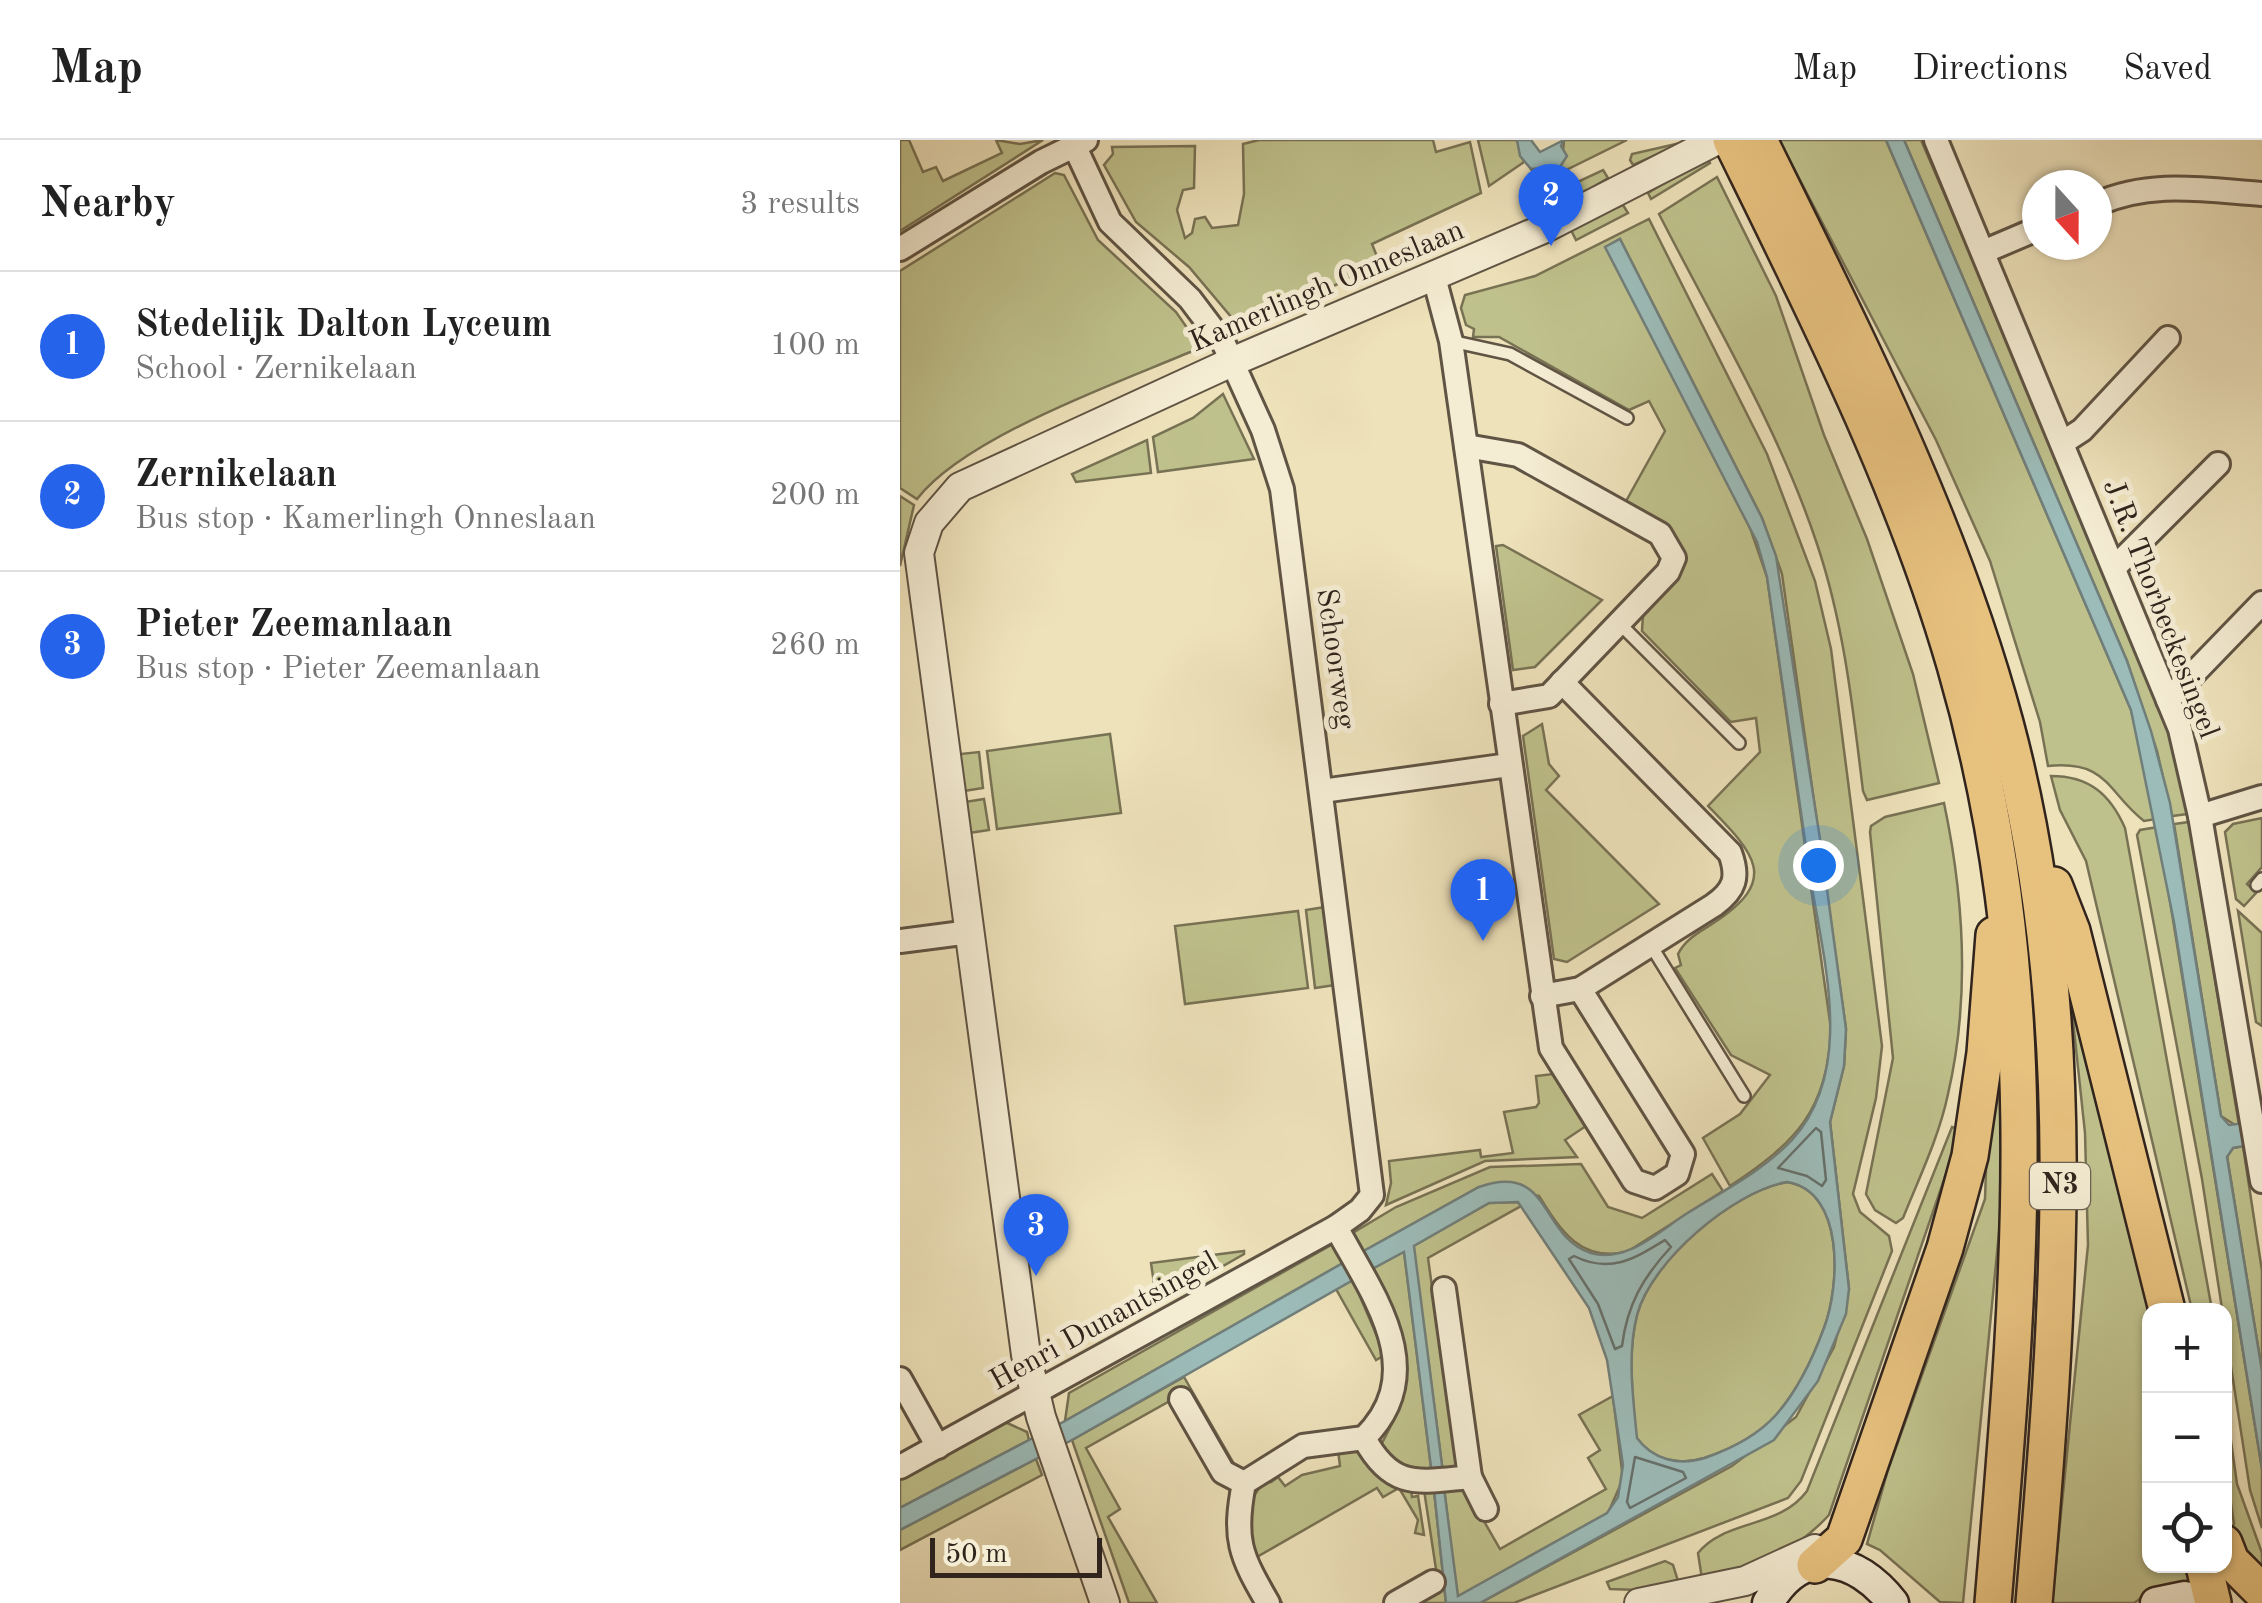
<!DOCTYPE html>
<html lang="en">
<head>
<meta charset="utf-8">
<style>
  :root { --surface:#fff; --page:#f6f6f6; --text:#222; --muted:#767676; --line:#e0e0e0; --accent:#2563eb }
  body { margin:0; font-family:"Old Standard TT",serif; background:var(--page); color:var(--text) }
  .controls { position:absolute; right:30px; bottom:30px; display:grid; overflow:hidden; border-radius:20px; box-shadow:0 2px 8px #0004 }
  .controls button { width:90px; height:90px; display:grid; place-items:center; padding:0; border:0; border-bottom:2px solid var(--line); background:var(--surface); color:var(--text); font:50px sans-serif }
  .compass { position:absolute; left:1122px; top:30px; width:90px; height:90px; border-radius:50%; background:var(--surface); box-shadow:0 2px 8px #0004; rotate:159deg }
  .scale { position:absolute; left:30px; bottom:25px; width:172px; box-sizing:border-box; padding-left:10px; border:5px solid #31241d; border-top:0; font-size:28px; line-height:35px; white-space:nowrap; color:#31241d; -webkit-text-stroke:8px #f4ecd3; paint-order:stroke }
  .you { position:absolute; left:918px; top:725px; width:35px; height:35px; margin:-25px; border:8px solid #fff; border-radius:50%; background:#1a73e8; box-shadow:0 0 0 15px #1a73e833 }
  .badge { display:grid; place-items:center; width:65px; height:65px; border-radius:50%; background:var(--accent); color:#fff; font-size:32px; font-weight:700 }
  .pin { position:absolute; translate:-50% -82px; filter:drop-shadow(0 2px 5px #0008) }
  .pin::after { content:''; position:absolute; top:52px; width:35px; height:30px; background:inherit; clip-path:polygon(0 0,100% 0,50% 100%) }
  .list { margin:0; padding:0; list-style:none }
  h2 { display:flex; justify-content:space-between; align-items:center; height:130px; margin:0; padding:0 40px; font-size:42px }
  h2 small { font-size:32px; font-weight:400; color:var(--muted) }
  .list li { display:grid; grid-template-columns:65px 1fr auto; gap:30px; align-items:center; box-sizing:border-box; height:150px; padding:0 40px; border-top:2px solid var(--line) }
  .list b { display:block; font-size:38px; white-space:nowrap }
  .list p { margin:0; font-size:32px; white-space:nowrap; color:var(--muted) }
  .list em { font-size:32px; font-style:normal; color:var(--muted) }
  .icon { flex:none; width:55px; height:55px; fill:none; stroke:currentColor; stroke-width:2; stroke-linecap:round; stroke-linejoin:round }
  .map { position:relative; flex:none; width:1362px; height:1463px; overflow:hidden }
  header { display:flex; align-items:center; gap:60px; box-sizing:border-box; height:140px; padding:0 50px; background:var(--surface); border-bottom:2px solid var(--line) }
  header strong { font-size:48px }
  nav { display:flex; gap:55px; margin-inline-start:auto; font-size:35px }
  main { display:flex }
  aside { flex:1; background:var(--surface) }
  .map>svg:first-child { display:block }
</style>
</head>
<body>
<header>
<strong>Map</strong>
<nav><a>Map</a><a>Directions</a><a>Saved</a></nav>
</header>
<main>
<aside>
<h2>Nearby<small>3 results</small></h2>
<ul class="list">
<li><span class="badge">1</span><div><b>Stedelijk Dalton Lyceum</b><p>School · Zernikelaan</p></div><em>100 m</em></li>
<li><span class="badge">2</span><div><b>Zernikelaan</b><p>Bus stop · Kamerlingh Onneslaan</p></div><em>200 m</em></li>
<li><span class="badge">3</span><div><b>Pieter Zeemanlaan</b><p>Bus stop · Pieter Zeemanlaan</p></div><em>260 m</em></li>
</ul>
</aside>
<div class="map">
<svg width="1362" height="1463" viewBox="0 0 1362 1463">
  <rect width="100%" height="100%" fill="#eee2bb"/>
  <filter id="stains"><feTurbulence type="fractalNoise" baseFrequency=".002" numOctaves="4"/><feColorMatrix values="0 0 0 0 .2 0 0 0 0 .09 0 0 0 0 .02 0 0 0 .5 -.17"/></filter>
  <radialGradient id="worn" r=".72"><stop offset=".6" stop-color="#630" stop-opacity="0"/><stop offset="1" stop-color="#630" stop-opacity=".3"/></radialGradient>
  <g fill="#bfc18c" stroke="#787254" stroke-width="2.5">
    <path d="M0,0H9L23,32L36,27L43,41L102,13L96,0L120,4L143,0L0,91Z"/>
    <path d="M359,0H533L536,12L570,2L581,53L472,104L480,124L374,174L338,185L289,127L236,82L204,25L213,14L212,7L295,6L294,48L283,50L277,70L285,98L292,93L295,79L305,77L312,88L338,85L344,54L343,4Z"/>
    <path d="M578,0H617L624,22L589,46Z"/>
    <path d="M664,0H727L640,43L631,29L643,31L663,12Z"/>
    <path d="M879,0H986L1231,570L1256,679L1244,681C1207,652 1208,620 1148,626L1140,582L1090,421L1036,300Z"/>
    <path d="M1004,0H1021L1237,500L1270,594L1288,674L1272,676L1257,611L1227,521Z"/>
    <path d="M789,1L733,25L730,20L732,14Z"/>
    <path d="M807,17L810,23L751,59L748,53Z"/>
    <path d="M703,30L708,38L685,52L643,65L639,60Z"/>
    <path d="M155,33L164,35L198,100L276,172L297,202L295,210C220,242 66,296 17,359L0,348V131Z"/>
    <path d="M817,37L876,156L924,295L967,399L1013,534L1039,643L967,660L963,651C953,569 944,484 917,404C879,289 814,182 759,74Z"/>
    <path d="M723,65L728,73L676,100L669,86Z"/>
    <path d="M749,79L867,314L915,441L931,509L982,906L976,958L953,1054L960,1072L989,1096L992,1111L901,1341L888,1358L614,1463H580L832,1326L896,1277L934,1207L949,1149L930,982L944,926L946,889L882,434L862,378L720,99L706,107L846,376L867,437L931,889C928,971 895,1003 830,1046L803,998L840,974L870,935L831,915L775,828L781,825L778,814C786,799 798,793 812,784C881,740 855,714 808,666L860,612L856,578L831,582L742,491L743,475L777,440L784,419L771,389L725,363L765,291L749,261L729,270L599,197H573L574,189L566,185L561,168L565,155L635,136Z"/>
    <path d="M323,254L354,319L258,332L253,297L293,278Z"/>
    <path d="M247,300L251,333L176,342L172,334Z"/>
    <path d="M0,356L14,365L0,426Z"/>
    <path d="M603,405L702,460L635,527L613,530L596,406Z"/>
    <path d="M642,584L649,624L659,636L646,650L759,764L667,822L654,819L623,596Z"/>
    <path d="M210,594L221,673L97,689L87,611Z"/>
    <path d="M79,612L83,648L64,651L60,614Z"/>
    <path d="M1151,636C1189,636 1210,654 1225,688L1312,1170H1292L1186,721L1160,670Z"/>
    <path d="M84,659L89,690L69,693L65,662Z"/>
    <path d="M1044,663C1064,758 1070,859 1048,954C1039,997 1019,1038 1003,1078L996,1083L975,1070L966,1054L993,918L970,692L971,686L985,677Z"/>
    <path d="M1362,678V727L1347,744L1356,753L1344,766L1336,759L1325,692L1333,684Z"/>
    <path d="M1289,682L1339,985H1335L1321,976L1274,684Z"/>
    <path d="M1258,687L1362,1329V1388L1350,1350L1302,1039L1237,695L1240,690Z"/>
    <path d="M425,767L435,845L415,848L406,770Z"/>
    <path d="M398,771L408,848L285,864L275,786Z"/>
    <path d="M1338,771L1362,793V886L1356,882Z"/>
    <path d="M1164,796L1250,1170V1426H1292L1291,1448L1244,1456L1234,1463H1152L1188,1105L1185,993Z"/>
    <path d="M1107,884L1104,1041L1063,1463L1040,1462L980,1410L967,1404L988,1330L1085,1059L1091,887Z"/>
    <path d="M653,934L686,986L665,1000L677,1017L585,1021L486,1065L491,1043L489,1021L580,1010L581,1017L613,1013L604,972L636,967L639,963L636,936Z"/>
    <path d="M1052,987L1061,990L929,1375C893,1414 853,1429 802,1439L798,1413C825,1379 879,1389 907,1351Z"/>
    <path d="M1343,1006L1362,1131V1231L1327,1016L1333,1008Z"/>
    <path d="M681,1024L708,1067L742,1078L812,1034L823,1051L727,1112C680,1122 661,1091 639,1056L579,1047L462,1112L451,1094L496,1067L590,1027Z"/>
    <path d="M887,1042C945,1051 940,1146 924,1188C913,1218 898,1250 876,1275C857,1296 831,1309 804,1318C778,1326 753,1320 736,1298C733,1257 727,1215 737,1175C751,1121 834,1051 887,1042Z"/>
    <path d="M618,1062L621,1066L528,1118L554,1306L559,1309V1324L543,1333L513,1106L589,1063Z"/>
    <path d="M433,1104L443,1123L165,1281L169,1253Z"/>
    <path d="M344,1111V1114L257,1164L251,1123Z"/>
    <path d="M504,1111L532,1335H508L479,1309L500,1268L504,1226L472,1129Z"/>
    <path d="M453,1140L482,1208L483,1216L476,1220L436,1149Z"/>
    <path d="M284,1237L337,1329L286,1252L186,1308L220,1369L208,1377L257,1463H229L172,1300Z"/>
    <path d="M1324,1252L1337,1344L1362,1413V1442L1329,1390L1334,1384L1325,1323Z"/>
    <path d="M713,1256L723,1339L708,1373L557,1457L544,1348L566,1350L600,1409L706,1349L688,1318L700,1310L679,1275Z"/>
    <path d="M105,1282L127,1292L129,1300L0,1368V1339Z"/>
    <path d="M453,1308L511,1349L512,1357L518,1356L524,1395L515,1393L518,1380L499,1348L483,1357L477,1348L357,1417L382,1463H377C356,1425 329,1374 368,1338L371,1342L378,1337L385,1346L402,1335L440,1326L438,1310Z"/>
    <path d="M136,1319L142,1335L0,1410V1390Z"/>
    <path d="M524,1350H534L546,1463H514L539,1449Z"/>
    <path d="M765,1421L773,1425L778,1441L738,1450L710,1449L707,1442Z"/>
  </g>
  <g fill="#9cbcb9" stroke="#717f7b" stroke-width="2.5" fill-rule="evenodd">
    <path d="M617,0H631L640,12L664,0L661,6L667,16L660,27L631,29L620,16Z"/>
    <path d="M986,0H1004L1227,521L1251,591L1270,663L1321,976L1329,985L1362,981V1003L1333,1008L1327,1017L1362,1231V1329L1274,782L1231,570Z"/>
    <path d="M720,99L862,378L876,416L922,712L907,714L867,437L857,402L705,107Z"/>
    <path d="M923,720L946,889L944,926L930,982L949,1149L946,1174L918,1241L874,1300L580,1463H546L534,1350L544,1348L558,1456L707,1373L718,1357L723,1325L707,1220L689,1168L618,1062L589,1063L514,1106L543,1333L532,1335L504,1112L472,1129L462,1112L579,1047C652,1021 639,1097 691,1113C727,1123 758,1092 786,1074C821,1052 863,1031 892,1000C959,926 920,810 908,722ZM887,1042C945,1051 940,1146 924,1188C913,1218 898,1250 876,1275C857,1296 831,1309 805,1318C779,1326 753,1320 737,1298C733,1257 727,1215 737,1175C751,1121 834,1051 887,1042Z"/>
    <path d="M443,1123L453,1140L172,1300L0,1390V1368L165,1281Z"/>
  </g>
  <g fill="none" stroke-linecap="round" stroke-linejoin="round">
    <g stroke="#66706b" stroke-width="2.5">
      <path d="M916,988L921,992L926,1040L922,1046L907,1036L878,1028Z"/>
      <path d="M765,1100L771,1107C743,1137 727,1165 722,1206L715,1209L698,1164L669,1119L674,1116C710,1134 734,1119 765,1100Z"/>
      <path d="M735,1317L783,1332L786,1338L730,1368L727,1362Z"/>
    </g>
    <defs>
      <g id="service">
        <path d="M551,201L610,214L727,278"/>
        <path d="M719,483L839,603"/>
        <path d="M1357,745L1362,739"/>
        <path d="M750,804L844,956"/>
      </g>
      <g id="minor">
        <path d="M1036,0L1280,589L1300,676L1362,1041"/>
        <path d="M1197,64C1251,40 1304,50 1362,54"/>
        <path d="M0,109L141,22L186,0"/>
        <path d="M1083,112L1137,89"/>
        <path d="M534,137L551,201L651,908L734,1041L755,1048L777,1034L783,1014L680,849"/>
        <path d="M1162,303L1182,290L1268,198"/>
        <path d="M566,306L618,315L760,394L774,418L768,432L649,556L601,564"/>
        <path d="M1214,428L1318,324"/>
        <path d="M1268,560L1362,463"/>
        <path d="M422,651L609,625"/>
        <path d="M1300,676L1362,657"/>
        <path d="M0,801L70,792"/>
        <path d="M642,856L680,849L814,765C835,750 839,737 830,713L662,542"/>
        <path d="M0,1239L38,1307"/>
        <path d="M281,1259L323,1332L344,1343"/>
        <path d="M464,1298C492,1350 518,1342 570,1337L544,1149"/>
        <path d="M0,1327L436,1087L460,1070L472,1055L382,349L363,290L324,204L290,159L210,82L174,5"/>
        <path d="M570,1337L586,1369"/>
        <path d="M368,1463C340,1415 333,1399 344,1343L403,1306L464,1298C532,1231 472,1154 436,1087"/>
        <path d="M496,1463L533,1442"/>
      </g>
      <g id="tertiary">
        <path d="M205,1463L141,1277L126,1215L19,413L29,383L60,347L334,221L643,89L817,0"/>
        <path d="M739,1463L845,1441L915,1409"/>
      </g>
      <g id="secondary">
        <path d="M868,1463C903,1403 956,1416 993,1463"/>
        <path d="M1256,1463L1285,1457L1311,1463"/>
      </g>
      <g id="primary">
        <path d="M831,0C915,171 1002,342 1055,525C1148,844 1120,1139 1093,1463"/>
        <path d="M859,0C952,190 1050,378 1105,583C1183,873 1159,1168 1134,1463"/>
        <path d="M1154,745L1172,791L1267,1170"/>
        <path d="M1324,1403L1331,1421L1362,1452"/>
        <path d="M915,1425L944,1399L1045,1108L1070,1016L1085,913L1094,795"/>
        <path d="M1304,1426L1313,1463"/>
      </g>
    </defs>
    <use href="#service" stroke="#605444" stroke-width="16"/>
    <use href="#minor" stroke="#605444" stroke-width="28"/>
    <use href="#tertiary" stroke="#605444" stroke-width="32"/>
    <use href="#secondary" stroke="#31241d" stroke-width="35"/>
    <use href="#primary" stroke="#31241d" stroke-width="40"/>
    <use href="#service" stroke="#f4ecd3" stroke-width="11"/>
    <use href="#minor" stroke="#f4ecd3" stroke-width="22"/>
    <use href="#tertiary" stroke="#f4ecd3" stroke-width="28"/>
    <use href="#secondary" stroke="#f4ecd3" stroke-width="30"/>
    <use href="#primary" stroke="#e7c17e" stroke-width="35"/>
  </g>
  <g text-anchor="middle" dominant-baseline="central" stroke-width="10" stroke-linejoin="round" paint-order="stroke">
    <rect fill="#f4ecd3" stroke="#6c6054" stroke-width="2.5" x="1130" y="1023" width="60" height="46" rx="8"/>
    <g font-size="28" font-weight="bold" fill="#31241d">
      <text x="1160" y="1046">N3</text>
    </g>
    <g font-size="30" fill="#31241d" stroke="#f4ecd3">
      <text transform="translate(427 147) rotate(-23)">Kamerlingh Onneslaan</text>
      <text transform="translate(1260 469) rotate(69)">J.R. Thorbeckesingel</text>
      <text transform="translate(435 519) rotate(82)">Schoorweg</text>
      <text transform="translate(204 1182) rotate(-29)">Henri Dunantsingel</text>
    </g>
  </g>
  <rect width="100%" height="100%" filter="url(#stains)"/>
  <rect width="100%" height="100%" fill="url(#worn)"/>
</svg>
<div class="controls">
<button>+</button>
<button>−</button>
<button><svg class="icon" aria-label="locate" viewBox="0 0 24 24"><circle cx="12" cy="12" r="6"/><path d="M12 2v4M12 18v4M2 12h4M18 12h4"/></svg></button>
</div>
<svg class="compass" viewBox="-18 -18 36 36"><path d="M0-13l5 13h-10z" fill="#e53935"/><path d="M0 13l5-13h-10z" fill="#767676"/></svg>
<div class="scale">50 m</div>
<div class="you"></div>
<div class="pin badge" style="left:583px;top:801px">1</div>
<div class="pin badge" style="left:651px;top:106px">2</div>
<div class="pin badge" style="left:136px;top:1136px">3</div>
</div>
</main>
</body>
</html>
